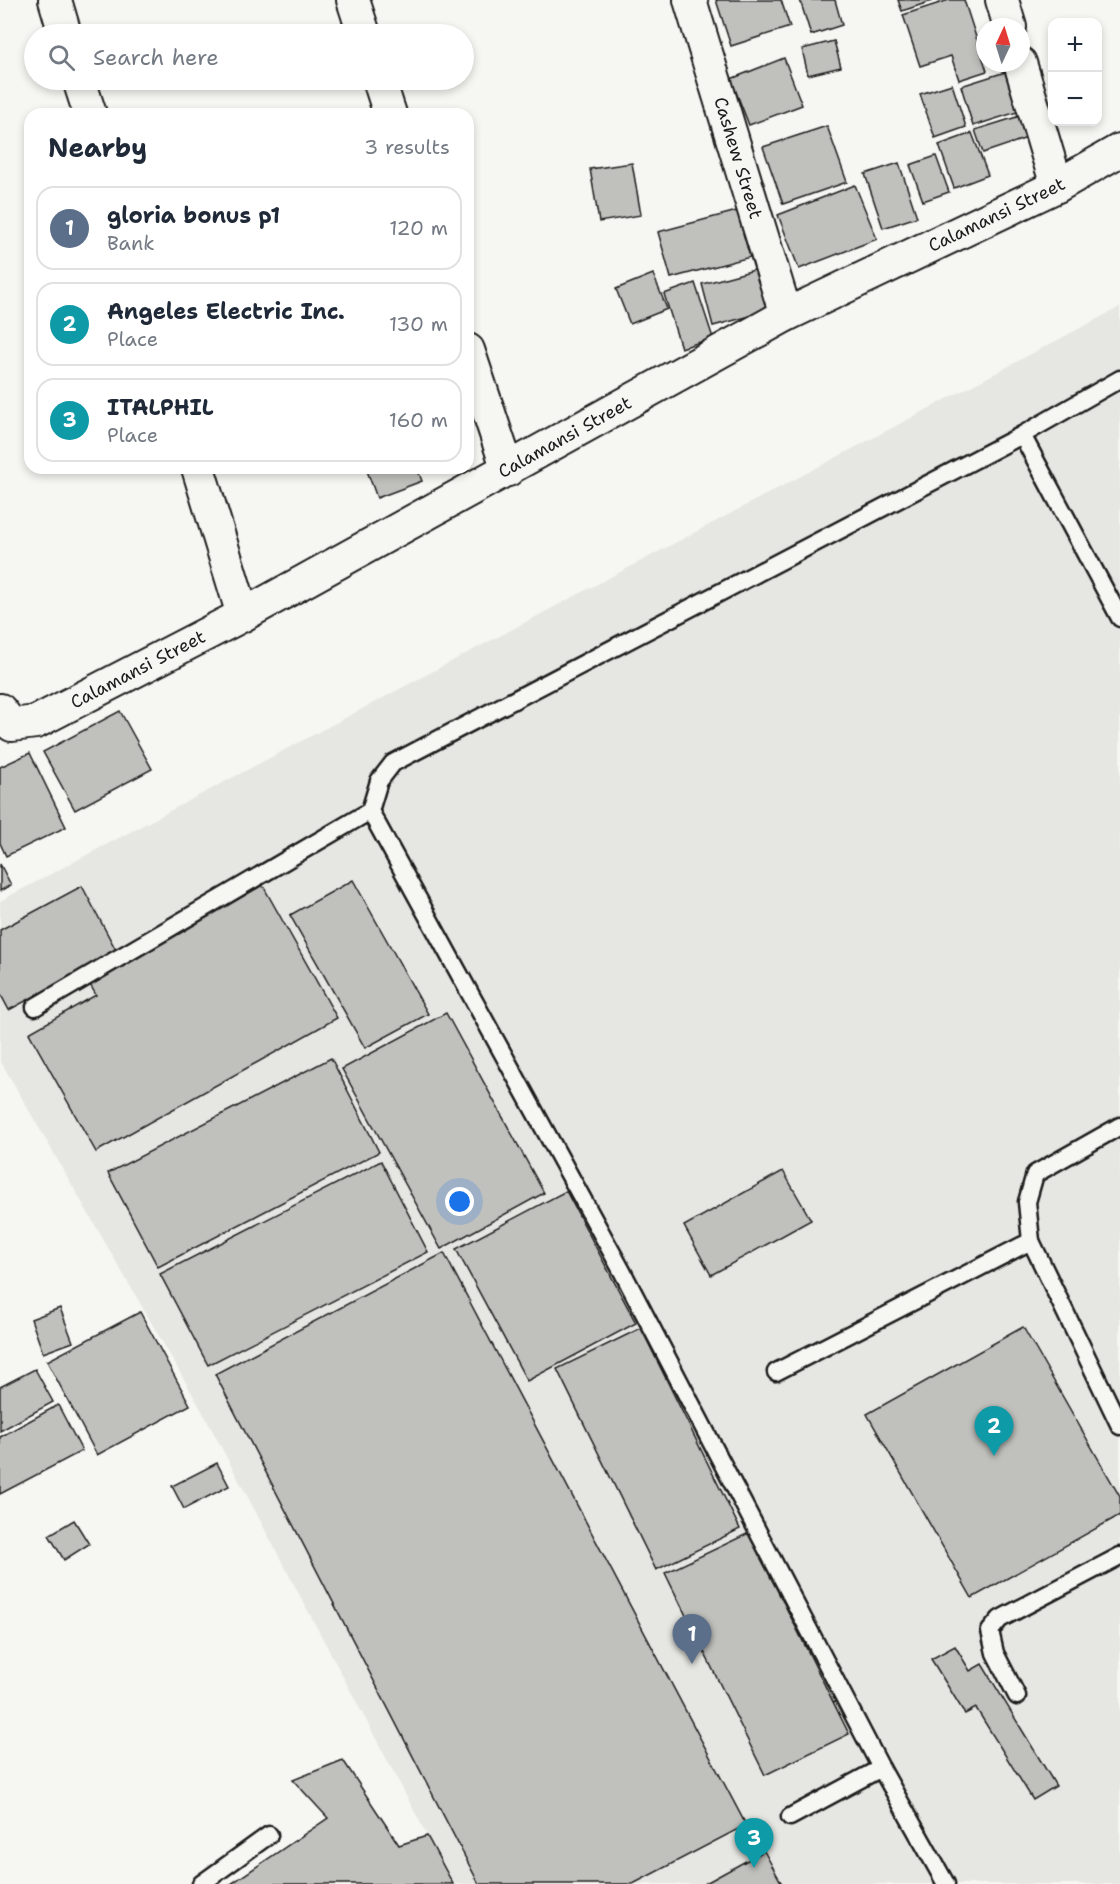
<!DOCTYPE html>
<html lang="en">
<head>
<meta charset="utf-8">
<style>
  :root { --surface:#fff; --page:#f2f2f3; --text:#1f2937; --muted:#747a83; --line:#e0e1e3; --accent:#c8321e }
  body { margin:0; font-family:"Shantell Sans",sans-serif; background:var(--page); color:var(--text) }
  .controls { position:absolute; right:18px; top:18px; display:grid; overflow:hidden; border-radius:12px; box-shadow:0 3px 9px #0003 }
  .controls button { width:54px; height:54px; display:grid; place-items:center; padding:0; border:0; border-bottom:2px solid var(--line); background:var(--surface); color:var(--text); font:30px sans-serif }
  .compass { position:absolute; left:976px; top:18px; width:54px; height:54px; border-radius:50%; background:var(--surface); box-shadow:0 3px 9px #0003; rotate:4deg }
  .you { position:absolute; left:460px; top:1202px; width:21px; height:21px; margin:-15px; border:4px solid #fff; border-radius:50%; background:#1a73e8; box-shadow:0 0 0 9px #1a73e833 }
  .badge { display:grid; place-items:center; width:39px; height:39px; border-radius:50%; background:var(--accent); color:#fff; font-size:20px; font-weight:700 }
  .pin { position:absolute; translate:-50% -50px; filter:drop-shadow(0 2px 3px #0008) }
  .pin::after { content:''; position:absolute; top:32px; width:21px; height:18px; background:inherit; clip-path:polygon(0 0,100% 0,50% 100%) }
  .list { margin:0; padding:0; list-style:none }
  h2 { display:flex; justify-content:space-between; align-items:center; height:78px; margin:0; padding:0 24px; font-size:26px }
  h2 small { font-size:20px; font-weight:400; color:var(--muted) }
  .list li { display:grid; grid-template-columns:39px 1fr auto; gap:18px; align-items:center; box-sizing:border-box; height:84px; margin:0 12px 12px; padding:0 12px; border:2px solid var(--line); border-radius:18px }
  .list b { display:block; font-size:22px; white-space:nowrap }
  .list p { margin:0; font-size:20px; white-space:nowrap; color:var(--muted) }
  .list em { font-size:20px; font-style:normal; color:var(--muted) }
  .icon { flex:none; width:33px; height:33px; fill:none; stroke:currentColor; stroke-width:2; stroke-linecap:round; stroke-linejoin:round }
  .map { position:relative; flex:none; width:1120px; height:1884px; overflow:hidden }
  .search { position:absolute; background:var(--surface); box-shadow:0 3px 9px #0003; left:24px; top:24px; width:450px; height:66px; display:flex; align-items:center; gap:15px; box-sizing:border-box; padding:0 21px; border-radius:33px; color:var(--muted); font-size:22px }
  .panel { position:absolute; background:var(--surface); box-shadow:0 3px 9px #0003; left:24px; top:108px; width:450px; height:366px; border-radius:18px }
  .map>svg:first-child { display:block }
</style>
</head>
<body>
<div class="map">
<svg width="1120" height="1884" viewBox="0 0 1120 1884">
  <rect width="100%" height="100%" fill="#f6f6f2"/>
  <filter id="ink" filterUnits="userSpaceOnUse"><feTurbulence type="fractalNoise" baseFrequency=".0167" numOctaves="2"/><feDisplacementMap in="SourceGraphic" scale="12" xChannelSelector="R" yChannelSelector="G"/><feConvolveMatrix kernelMatrix="1 2 1 2 8 2 1 2 1" color-interpolation-filters="sRGB"/></filter>
  <g filter="url(#ink)">
    <path fill="#e6e6e2" d="M1120,307V1884H453L201,1409L0,1060V901Z"/>
    <g fill="#c0c0bd" stroke="#1c1c1c" stroke-width="1.5">
      <path d="M716,0H781L790,27L731,46Z"/>
      <path d="M800,0H835L842,25L811,35Z"/>
      <path d="M898,0H935L902,11Z"/>
      <path d="M949,0H964L987,71L959,80L951,56L920,66L903,15Z"/>
      <path d="M834,41L841,67L808,75L802,49Z"/>
      <path d="M784,58L802,105L749,125L731,79Z"/>
      <path d="M1018,68L1030,108L973,126L961,86Z"/>
      <path d="M952,84L966,127L935,138L920,94Z"/>
      <path d="M1020,116L1027,138L983,153L975,130Z"/>
      <path d="M827,126L847,182L783,204L763,147Z"/>
      <path d="M972,133L988,175L954,188L939,145Z"/>
      <path d="M936,156L949,192L923,201L910,165Z"/>
      <path d="M632,163L641,215L599,222L590,169Z"/>
      <path d="M899,163L917,217L883,228L865,174Z"/>
      <path d="M855,185L877,239L799,269L778,215Z"/>
      <path d="M737,211L750,257L671,278L658,232Z"/>
      <path d="M758,269L769,311L713,326L702,284Z"/>
      <path d="M653,274L667,309L630,324L616,289Z"/>
      <path d="M695,283L713,338L681,348L664,294Z"/>
      <path d="M366,468H417L422,481L377,498Z"/>
      <path d="M120,711L152,769L75,810L43,752Z"/>
      <path d="M30,753L66,827L6,856L0,843V767Z"/>
      <path d="M0,864L11,885L0,891Z"/>
      <path d="M353,880L428,1014L365,1048L290,915Z"/>
      <path d="M262,884L337,1018L96,1152L29,1033L96,995L88,981Z"/>
      <path d="M82,886L117,952L9,1010L0,993V930Z"/>
      <path d="M446,1013L544,1193L441,1249L342,1069Z"/>
      <path d="M331,1058L379,1152L158,1267L108,1173Z"/>
      <path d="M381,1161L428,1252L208,1365L160,1274Z"/>
      <path d="M783,1171L811,1220L711,1275L684,1226Z"/>
      <path d="M566,1191L636,1323L527,1381L456,1249Z"/>
      <path d="M444,1253L746,1825L633,1884H479L215,1374Z"/>
      <path d="M60,1308L73,1342L43,1353L31,1319Z"/>
      <path d="M140,1312L190,1405L97,1455L47,1361Z"/>
      <path d="M1023,1327L1120,1497V1515L972,1598L867,1414Z"/>
      <path d="M641,1328L740,1529L656,1570L557,1369Z"/>
      <path d="M35,1369L53,1402L0,1431V1387Z"/>
      <path d="M58,1405L82,1451L0,1494V1437Z"/>
      <path d="M217,1463L229,1486L184,1509L172,1486Z"/>
      <path d="M74,1520L89,1544L64,1560L49,1535Z"/>
      <path d="M749,1533L849,1734L765,1775L665,1573Z"/>
      <path d="M955,1646L970,1671L982,1664L1056,1786L1033,1800L976,1708L965,1714L931,1659Z"/>
      <path d="M343,1760L399,1845L427,1836L453,1884H231L328,1818L293,1780Z"/>
      <path d="M764,1851L782,1884H704Z"/>
    </g>
    <g fill="none" stroke-linecap="round" stroke-linejoin="round">
      <defs>
        <g id="service">
          <path d="M1022,435L1120,618"/>
          <path d="M370,811L622,1271L881,1768"/>
          <path d="M35,1007L370,811L379,781L393,763L1022,435L1120,379"/>
          <path d="M1120,1126L1035,1174L1027,1202L1031,1241L1120,1426"/>
          <path d="M776,1372L1031,1241"/>
          <path d="M1017,1696L995,1653L990,1631L1000,1619L1120,1556"/>
          <path d="M790,1817L881,1768L946,1884"/>
          <path d="M201,1884L269,1835"/>
        </g>
        <g id="minor">
          <path d="M55,0L65,34"/>
          <path d="M353,0L364,34"/>
          <path id="s1" d="M690,0L786,315"/>
          <path d="M1002,0L1010,27"/>
          <path d="M1020,63L1057,186"/>
          <path d="M79,80L90,114"/>
          <path d="M379,80L390,114"/>
          <path d="M468,350L508,470"/>
          <path d="M198,468L243,615"/>
          <path id="s2" d="M0,710L12,725L36,722L243,615L786,315L1057,186L1120,150"/>
        </g>
      </defs>
      <use href="#service" stroke="#1c1c1c" stroke-width="21"/>
      <use href="#minor" stroke="#1c1c1c" stroke-width="36"/>
      <use href="#service" stroke="#f6f6f2" stroke-width="16"/>
      <use href="#minor" stroke="#f6f6f2" stroke-width="32"/>
    </g>
  </g>
  <g text-anchor="middle" dominant-baseline="central" stroke-width="4.5" stroke-linejoin="round" paint-order="stroke">
    <g font-size="18" fill="#1c1c1c" stroke="#f6f6f2">
      <text stroke="none"><textPath href="#s1" startOffset="165">Cashew Street</textPath></text>
      <text stroke="none"><textPath href="#s2" startOffset="1130">Calamansi Street</textPath></text>
      <text stroke="none"><textPath href="#s2" startOffset="644">Calamansi Street</textPath></text>
      <text stroke="none"><textPath href="#s2" startOffset="158">Calamansi Street</textPath></text>
    </g>
  </g>
</svg>
<div class="controls">
<button>+</button>
<button>−</button>
</div>
<svg class="compass" viewBox="-18 -18 36 36"><path d="M0-13l5 13h-10z" fill="#e53935"/><path d="M0 13l5-13h-10z" fill="#747a83"/></svg>
<div class="you"></div>
<div class="pin badge" style="left:692px;top:1664px;background:#5c6f8a">1</div>
<div class="pin badge" style="left:994px;top:1456px;background:#0f9aa8">2</div>
<div class="pin badge" style="left:754px;top:1868px;background:#0f9aa8">3</div>
<div class="search"><svg class="icon" aria-label="search" viewBox="0 0 24 24"><circle cx="10" cy="10" r="6"/><path d="M15 15l6 6"/></svg>Search here</div>
<section class="panel">
<h2>Nearby<small>3 results</small></h2>
<ul class="list">
<li><span class="badge" style="background:#5c6f8a">1</span><div><b>gloria bonus p1</b><p>Bank</p></div><em>120 m</em></li>
<li><span class="badge" style="background:#0f9aa8">2</span><div><b>Angeles Electric Inc.</b><p>Place</p></div><em>130 m</em></li>
<li><span class="badge" style="background:#0f9aa8">3</span><div><b>ITALPHIL</b><p>Place</p></div><em>160 m</em></li>
</ul>
</section>
</div>
</body>
</html>
